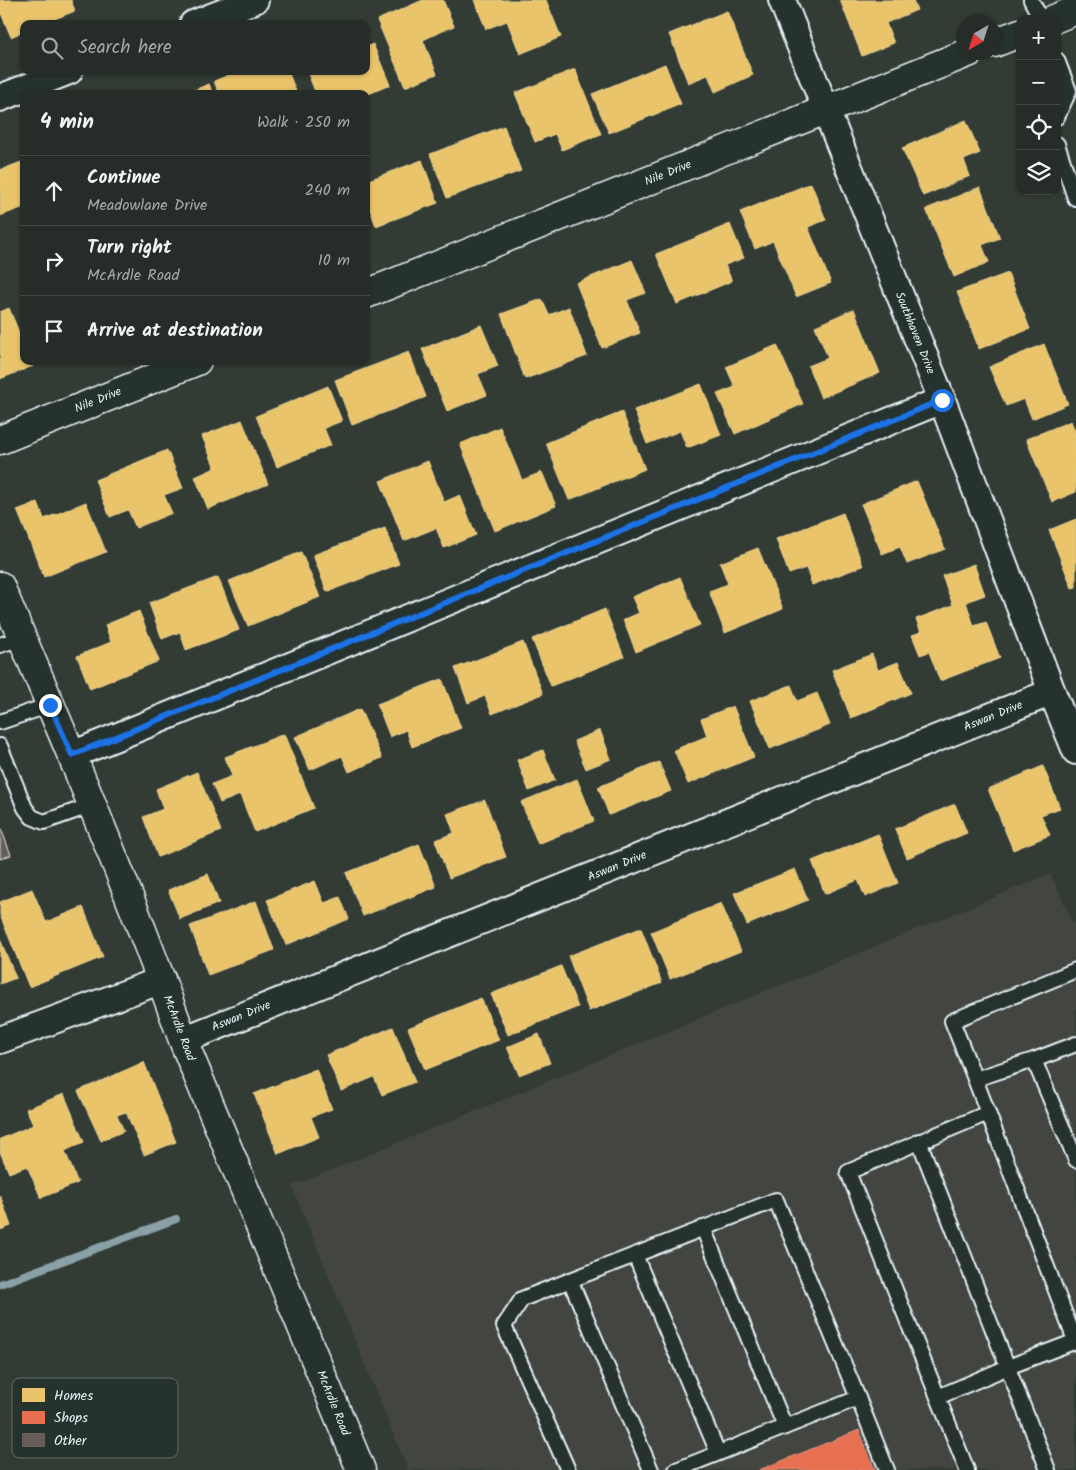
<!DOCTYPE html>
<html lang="en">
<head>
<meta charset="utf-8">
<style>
  :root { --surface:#262c28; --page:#2e3430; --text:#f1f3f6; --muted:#a4a7a8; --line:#424845 }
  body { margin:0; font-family:Kalam,sans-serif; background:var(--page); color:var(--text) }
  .controls { position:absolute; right:15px; top:15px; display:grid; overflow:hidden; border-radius:10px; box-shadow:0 1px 4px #0004 }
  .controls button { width:45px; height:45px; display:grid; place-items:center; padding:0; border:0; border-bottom:1px solid var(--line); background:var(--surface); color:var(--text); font:25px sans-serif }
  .compass { position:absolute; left:956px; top:15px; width:45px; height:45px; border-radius:50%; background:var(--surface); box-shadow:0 1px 4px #0004; rotate:219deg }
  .stop { position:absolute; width:15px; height:15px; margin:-11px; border:4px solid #1a73e8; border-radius:50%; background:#fff }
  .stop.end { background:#1a73e8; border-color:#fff; box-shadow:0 1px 5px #0008 }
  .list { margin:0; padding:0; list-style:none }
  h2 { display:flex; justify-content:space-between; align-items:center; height:65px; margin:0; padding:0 20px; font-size:21px }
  h2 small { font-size:16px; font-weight:400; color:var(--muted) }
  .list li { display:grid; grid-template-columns:32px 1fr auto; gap:15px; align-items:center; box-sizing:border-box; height:70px; padding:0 20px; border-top:1px solid var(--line) }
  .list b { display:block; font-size:19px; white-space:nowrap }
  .list p { margin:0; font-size:16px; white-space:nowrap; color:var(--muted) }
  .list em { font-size:16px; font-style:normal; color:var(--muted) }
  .icon { flex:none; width:28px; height:28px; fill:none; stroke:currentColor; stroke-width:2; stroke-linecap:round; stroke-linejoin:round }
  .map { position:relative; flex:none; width:1076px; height:1470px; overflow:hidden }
  .search { position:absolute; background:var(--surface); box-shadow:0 1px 4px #0004; left:20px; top:20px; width:350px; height:55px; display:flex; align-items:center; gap:12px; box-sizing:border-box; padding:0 18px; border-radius:10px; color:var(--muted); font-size:19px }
  .panel { position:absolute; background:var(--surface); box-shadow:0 1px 4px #0004; left:20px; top:90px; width:350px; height:275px; border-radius:10px }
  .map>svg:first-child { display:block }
</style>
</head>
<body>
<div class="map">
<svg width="1076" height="1470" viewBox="0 0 1076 1470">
  <rect width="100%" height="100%" fill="#333b35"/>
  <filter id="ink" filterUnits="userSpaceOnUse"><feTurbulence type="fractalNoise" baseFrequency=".02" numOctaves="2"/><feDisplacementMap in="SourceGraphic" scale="10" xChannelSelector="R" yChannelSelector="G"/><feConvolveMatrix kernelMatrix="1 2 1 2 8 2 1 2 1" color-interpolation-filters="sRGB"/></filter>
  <g filter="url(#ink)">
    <path fill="#43453f" d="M1051,874L1073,923L1076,922V1470H408L292,1186Z"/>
    <g fill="#e9c46a" stroke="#e9d295">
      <path d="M0,0H71L75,11L42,24H24V31L11,37L0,11Z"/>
      <path d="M423,0H443L454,26L423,40L437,74L405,87L377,20Z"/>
      <path d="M474,0H546L561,37L520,54L507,21L486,29Z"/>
      <path d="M840,0H913L917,10L886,23L894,43L862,56Z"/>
      <path d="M727,11L753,75L715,92L708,75L688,83L669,34Z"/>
      <path d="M373,44L390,85L366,95L316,94L307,71H366V47Z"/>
      <path d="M665,64L681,104L609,133L592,94Z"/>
      <path d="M575,69L601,134L562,150L555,134L535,142L515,93Z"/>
      <path d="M239,71H288L297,94H219L214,81Z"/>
      <path d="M209,84L213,94H184Z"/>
      <path d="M966,120L980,153L964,160L970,176L923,196L902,148Z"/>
      <path d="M504,126L521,171L447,198L430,154Z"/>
      <path d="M422,160L438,203L376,226L366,199V181Z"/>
      <path d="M24,161V207L0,216V170Z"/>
      <path d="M811,183L826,220L808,227L831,283L796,297L773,241L755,249L740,212Z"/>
      <path d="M980,187L1000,238L982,245L989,262L954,277L926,209Z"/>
      <path d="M730,224L744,258L725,265L732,281L677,304L656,254Z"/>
      <path d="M632,260L646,293L627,300L640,333L602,348L576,283Z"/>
      <path d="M1008,273L1030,329L979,349L957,292Z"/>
      <path d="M542,299L549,315L569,307L587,356L525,379L501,314Z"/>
      <path d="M9,308L24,344V361H31L33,366L0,379V312Z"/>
      <path d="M854,309L880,373L821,398L808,366L828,358L815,326Z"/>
      <path d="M481,325L498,366L478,374L487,395L447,411L422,349Z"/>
      <path d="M1044,344L1068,404L1032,419L1024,399L1006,406L989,367Z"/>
      <path d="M777,345L803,404L735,434L717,394L735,387L726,367Z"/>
      <path d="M409,352L426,397L352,425L335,380Z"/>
      <path d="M701,384L721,435L687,448L680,431L647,444L634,410Z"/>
      <path d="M328,386L342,421L324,428L331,445L277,467L256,416Z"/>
      <path d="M622,412L645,469L569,500L546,443Z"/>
      <path d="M242,420L268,484L208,509L195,477L215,468L202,436Z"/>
      <path d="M1071,421L1076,434V492L1052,502L1026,439Z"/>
      <path d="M500,427L522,480L542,472L556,506L495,531L460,444Z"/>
      <path d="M167,450L183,488L164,495L172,513L136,528L128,510L110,517L95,480Z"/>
      <path d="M428,461L444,502L460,495L476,535L444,548L436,528L404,541L380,481Z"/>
      <path d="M917,481L945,549L907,564L900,547L882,554L861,504Z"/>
      <path d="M38,502L44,519L86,502L106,552L44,577L17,510Z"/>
      <path d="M843,513L863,566L812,585L806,568L789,574L776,539Z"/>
      <path d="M1076,519V587L1072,588L1049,530Z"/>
      <path d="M385,528L399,564L327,592L313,555Z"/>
      <path d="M758,548L783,609L725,633L709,591L728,584L720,563Z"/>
      <path d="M301,552L320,597L248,626L229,581Z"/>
      <path d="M974,564L985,595L966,602L974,626L986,622L1000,658L940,681L929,652L920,655L912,635L921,632L916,619L953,605L942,576Z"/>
      <path d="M218,577L239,630L186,650L180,632L162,639L149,603Z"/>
      <path d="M680,577L700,625L636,652L623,620L639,613L632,597Z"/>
      <path d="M605,609L624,657L551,686L532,639Z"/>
      <path d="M139,611L159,661L90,689L77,656L111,642L105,625Z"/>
      <path d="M523,642L543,694L492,714L485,696L468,703L455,668Z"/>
      <path d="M872,654L878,670L898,662L911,693L851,718L832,670Z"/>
      <path d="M442,679L461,728L412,747L406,730L390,737L377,704Z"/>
      <path d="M791,685L797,701L817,693L830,725L770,749L750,701Z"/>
      <path d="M733,706L754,757L688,784L674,750L707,736L701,719Z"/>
      <path d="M360,709L382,758L349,772L342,756L310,770L295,737Z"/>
      <path d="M600,730L611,759L586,769L574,741Z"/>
      <path d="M284,734L314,808L255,832L240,795L220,803L212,784L232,776L225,757Z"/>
      <path d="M543,750L555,780L529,791L517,760Z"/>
      <path d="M659,762L671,791L609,815L598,787Z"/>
      <path d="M1043,766L1060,808L1041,815L1050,835L1013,850L988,789Z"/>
      <path d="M197,772L221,831L158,857L143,817L163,809L156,789Z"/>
      <path d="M577,779L594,821L538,844L521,802Z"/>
      <path d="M485,800L506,857L449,878L435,840L454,833L447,814Z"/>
      <path d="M955,804L967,833L907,858L895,829Z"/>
      <path d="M878,834L898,883L865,897L858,880L825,894L812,861Z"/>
      <path d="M419,844L436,887L363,916L346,873Z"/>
      <path d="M795,869L808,900L747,925L734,893Z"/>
      <path d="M208,874L219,903L180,919L168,890Z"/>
      <path d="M315,881L324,903L340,897L349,919L286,945L267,900Z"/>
      <path d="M32,889L46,922L83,907L103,957L29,987L0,915V902Z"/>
      <path d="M256,901L274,950L208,975L190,926Z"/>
      <path d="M721,903L741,951L670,979L651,932Z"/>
      <path d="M641,928L662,983L589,1011L568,956Z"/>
      <path d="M0,939L16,978L0,984Z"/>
      <path d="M561,966L578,1007L508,1035L491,994Z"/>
      <path d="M481,998L499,1040L425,1070L408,1028Z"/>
      <path d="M393,1027L415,1082L382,1095L374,1077L341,1091L326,1055Z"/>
      <path d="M539,1034L550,1063L519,1075L507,1047Z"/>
      <path d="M144,1062L176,1142L144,1155L126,1112L117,1115L124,1131L101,1141L78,1091Z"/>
      <path d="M316,1069L332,1109L311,1117L319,1137L278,1154L254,1094Z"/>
      <path d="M64,1094L84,1142L65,1151L78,1183L41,1198L27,1166L9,1173L0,1152V1139L33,1125L26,1109Z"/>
      <path d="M0,1195L11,1226L0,1230Z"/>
    </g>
    <path fill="#e76f51" stroke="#e79683" d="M859,1430L875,1470H759Z"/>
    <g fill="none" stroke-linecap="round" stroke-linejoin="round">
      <path stroke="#89a1a7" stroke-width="8" d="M0,1284L176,1219"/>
    </g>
    <path fill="#685c56" stroke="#e8f1f8" d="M0,826L11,855L0,859Z"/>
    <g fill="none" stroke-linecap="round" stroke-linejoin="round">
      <defs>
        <g id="lane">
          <path d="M1031,0L1041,19"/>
          <path d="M1057,60L1069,91L1057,117"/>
          <path d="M1057,144L1075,198"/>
          <path d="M0,645L22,638"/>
          <path d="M0,722L50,705"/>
          <path d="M0,746L25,808L32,817L44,822L92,805"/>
          <path d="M1076,1044L1034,1060L975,1079L1076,1343"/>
          <path d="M1034,1060L1076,1160"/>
          <path d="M975,1079L952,1021L1076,970"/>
          <path d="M919,1141L1048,1470"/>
          <path d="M703,1228L785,1427"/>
          <path d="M635,1255L718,1453"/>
          <path d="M570,1280L651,1470"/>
          <path d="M938,1397L1008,1367L1076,1341"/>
          <path d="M568,1470L504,1326L522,1299L776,1200L858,1398"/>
          <path d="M676,1470L858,1398L887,1470"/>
          <path d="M967,1470L848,1172L988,1113"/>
        </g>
        <g id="street">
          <path d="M782,0L942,400L1052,692L1076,751"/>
          <path d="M193,24L255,0"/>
          <path d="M0,98L69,71"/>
          <path d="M72,755L942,400"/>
          <path d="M0,1040L162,980"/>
          <path d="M183,1040L1052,692"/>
        </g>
        <g id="secondary">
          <path d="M1054,19L1076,10"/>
          <path d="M994,43L1020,33"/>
          <path d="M366,294L970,52"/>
          <path d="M0,440L197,361"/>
          <path d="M0,586C64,736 128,886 183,1040L361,1470"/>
        </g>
      </defs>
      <use href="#lane" stroke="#e8f1f8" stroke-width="18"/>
      <use href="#street" stroke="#e8f1f8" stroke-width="30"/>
      <use href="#secondary" stroke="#e8f1f8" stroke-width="31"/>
      <use href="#lane" stroke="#26332d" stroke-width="14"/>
      <use href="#street" stroke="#26332d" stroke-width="26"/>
      <use href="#secondary" stroke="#26332d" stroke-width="28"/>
    </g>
  </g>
  <g fill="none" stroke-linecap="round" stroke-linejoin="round" filter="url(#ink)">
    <path stroke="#1a73e8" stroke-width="6" d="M50,705L72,755L942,400"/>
  </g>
  <g text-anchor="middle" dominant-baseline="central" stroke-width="5" stroke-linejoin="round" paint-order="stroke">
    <g font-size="12" fill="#e8f1f8" stroke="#26332d">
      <text transform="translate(668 173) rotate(-22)">Nile Drive</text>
      <text transform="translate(915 333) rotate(68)">Southhaven Drive</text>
      <text transform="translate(98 400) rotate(-22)">Nile Drive</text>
      <text transform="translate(993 716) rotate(-22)">Aswan Drive</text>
      <text transform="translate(617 866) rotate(-22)">Aswan Drive</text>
      <text transform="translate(241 1016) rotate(-22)">Aswan Drive</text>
      <text transform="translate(179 1028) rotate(69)">McArdle Road</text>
      <text transform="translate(333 1403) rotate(68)">McArdle Road</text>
    </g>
  </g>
  <rect x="12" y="1378" width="166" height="80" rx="8" fill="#26332d" stroke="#606c6a" stroke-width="1"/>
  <rect x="22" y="1388" width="23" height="14" fill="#e9c46a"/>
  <rect x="22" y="1411" width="23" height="13" fill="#e76f51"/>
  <rect x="22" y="1433" width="23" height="14" fill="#685c56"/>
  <g font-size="14" fill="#e8f1f8">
    <text x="54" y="1400">Homes</text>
    <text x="54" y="1422">Shops</text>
    <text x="54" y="1445">Other</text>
  </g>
</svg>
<div class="controls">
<button>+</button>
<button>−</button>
<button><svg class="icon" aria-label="locate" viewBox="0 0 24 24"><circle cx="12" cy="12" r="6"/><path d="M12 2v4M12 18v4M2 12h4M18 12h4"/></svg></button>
<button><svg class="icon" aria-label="layers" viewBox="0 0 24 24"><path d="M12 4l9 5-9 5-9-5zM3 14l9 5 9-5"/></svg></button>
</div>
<svg class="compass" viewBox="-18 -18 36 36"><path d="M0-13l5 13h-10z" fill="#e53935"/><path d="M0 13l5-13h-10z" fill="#a4a7a8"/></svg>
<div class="stop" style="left:942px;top:400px"></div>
<div class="stop end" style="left:50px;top:705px"></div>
<div class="search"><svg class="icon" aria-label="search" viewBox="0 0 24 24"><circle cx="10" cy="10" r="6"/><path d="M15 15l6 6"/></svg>Search here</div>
<section class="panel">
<h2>4 min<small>Walk · 250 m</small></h2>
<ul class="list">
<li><svg class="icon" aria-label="ahead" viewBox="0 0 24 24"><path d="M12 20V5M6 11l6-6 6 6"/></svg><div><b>Continue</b><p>Meadowlane Drive</p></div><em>240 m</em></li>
<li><svg class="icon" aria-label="right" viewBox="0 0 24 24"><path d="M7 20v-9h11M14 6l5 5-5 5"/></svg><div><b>Turn right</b><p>McArdle Road</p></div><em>10 m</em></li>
<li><svg class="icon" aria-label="arrive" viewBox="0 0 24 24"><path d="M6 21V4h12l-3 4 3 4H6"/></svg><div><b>Arrive at destination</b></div></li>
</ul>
</section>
</div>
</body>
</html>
